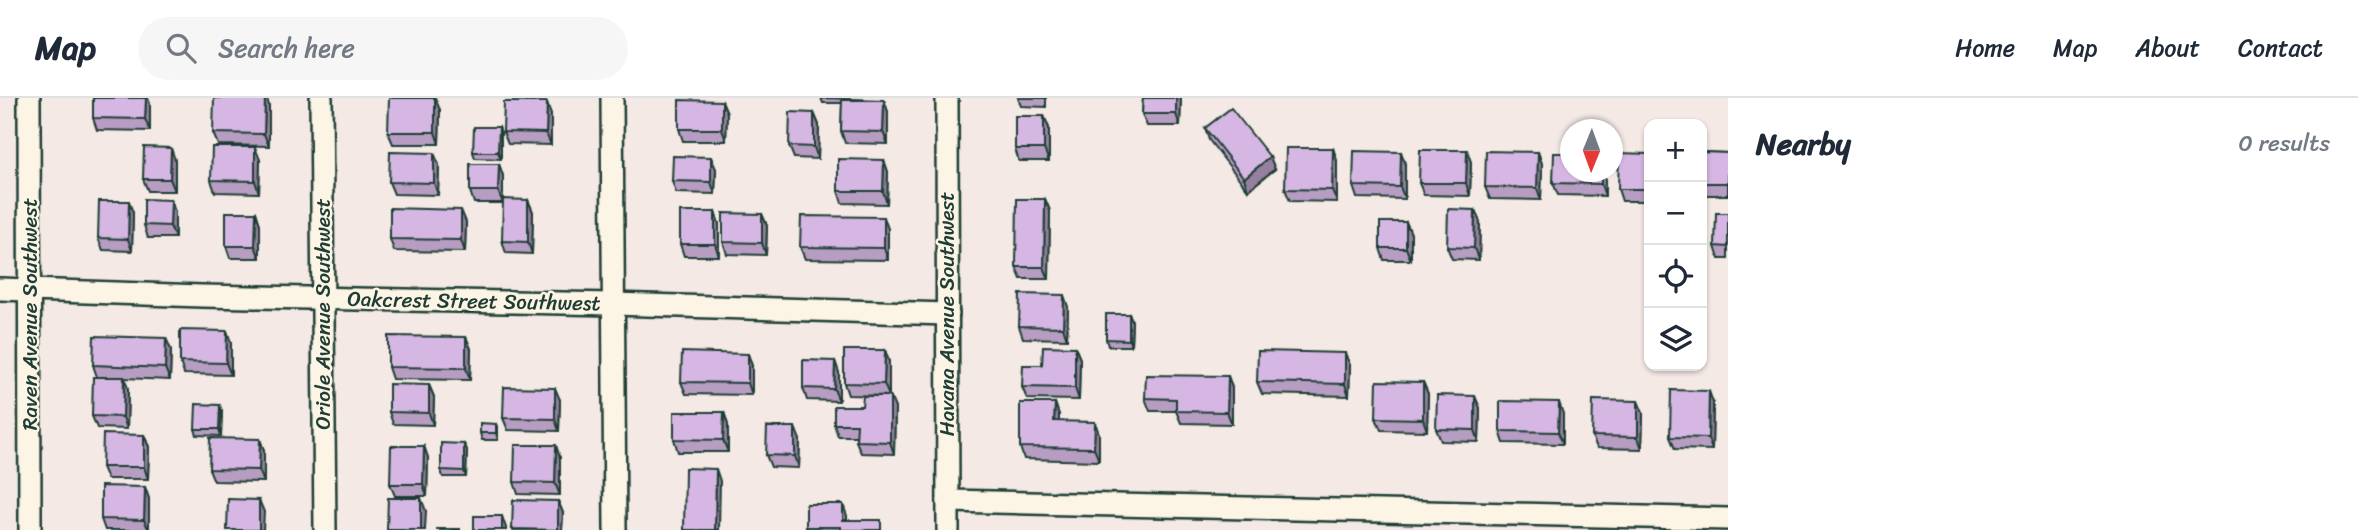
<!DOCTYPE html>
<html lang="en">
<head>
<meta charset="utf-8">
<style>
  :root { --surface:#fff; --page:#f6f6f7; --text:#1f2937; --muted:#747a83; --line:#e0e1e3 }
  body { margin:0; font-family:Sriracha,sans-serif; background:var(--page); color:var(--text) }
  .controls { position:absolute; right:21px; top:21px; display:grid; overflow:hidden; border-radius:14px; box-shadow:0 2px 5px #0004 }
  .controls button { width:63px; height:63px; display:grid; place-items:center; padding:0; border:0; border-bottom:2px solid var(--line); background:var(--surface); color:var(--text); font:35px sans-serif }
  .compass { position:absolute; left:1560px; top:21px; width:63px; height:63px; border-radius:50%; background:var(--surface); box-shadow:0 2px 5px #0004; rotate:181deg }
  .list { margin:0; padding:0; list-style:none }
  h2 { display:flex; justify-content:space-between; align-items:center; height:91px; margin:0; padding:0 28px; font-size:30px }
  h2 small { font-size:23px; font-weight:400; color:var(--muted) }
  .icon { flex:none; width:38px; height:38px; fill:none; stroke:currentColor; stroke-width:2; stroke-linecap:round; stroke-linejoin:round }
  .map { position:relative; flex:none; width:1728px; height:432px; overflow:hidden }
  header { display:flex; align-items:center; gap:42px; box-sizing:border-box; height:98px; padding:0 35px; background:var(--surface); border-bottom:2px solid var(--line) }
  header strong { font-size:33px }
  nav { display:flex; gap:38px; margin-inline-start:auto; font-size:24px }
  .search { width:490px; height:63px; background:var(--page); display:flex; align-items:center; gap:18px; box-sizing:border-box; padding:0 24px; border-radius:38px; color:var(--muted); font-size:26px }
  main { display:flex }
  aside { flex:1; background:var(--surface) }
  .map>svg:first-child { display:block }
</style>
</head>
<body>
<header>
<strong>Map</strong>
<div class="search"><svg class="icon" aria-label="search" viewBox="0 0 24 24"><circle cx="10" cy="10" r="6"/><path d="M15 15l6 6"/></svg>Search here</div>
<nav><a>Home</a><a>Map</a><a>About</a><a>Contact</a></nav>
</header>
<main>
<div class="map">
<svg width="1728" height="432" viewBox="0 0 1728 432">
  <rect width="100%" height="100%" fill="#f4e9e5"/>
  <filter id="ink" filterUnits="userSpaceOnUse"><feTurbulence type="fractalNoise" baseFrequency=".0143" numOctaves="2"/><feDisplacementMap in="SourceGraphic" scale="14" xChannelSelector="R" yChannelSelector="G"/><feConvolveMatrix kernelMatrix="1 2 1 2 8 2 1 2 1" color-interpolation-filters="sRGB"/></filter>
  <g filter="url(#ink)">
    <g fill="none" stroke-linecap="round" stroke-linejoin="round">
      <defs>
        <g id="minor">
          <path d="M29,0L30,432"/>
          <path d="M321,0L325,432"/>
          <path d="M612,0L615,432"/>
          <path d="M947,0L948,432"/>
          <path d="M0,191L202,198L613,206L948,216"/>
          <path d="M948,403L1728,421"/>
        </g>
      </defs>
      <use href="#minor" stroke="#1f3d34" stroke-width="26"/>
      <use href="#minor" stroke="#fcf5e5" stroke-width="21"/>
    </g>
    <g fill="#b89dc3" stroke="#1f3d34" stroke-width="2">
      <path d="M821,0L884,2L888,14V46L845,45L841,33L842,5H823Z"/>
      <path d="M1018,0H1046V9L1021,8Z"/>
      <path d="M1143,0H1181L1180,28H1147L1142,16Z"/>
      <path d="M722,3L727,15L726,43H683L679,31Z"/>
      <path d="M150,6V33L97,32L93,20Z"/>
      <path d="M269,8V48L218,47L213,35Z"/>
      <path d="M440,12L439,46H393L388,34Z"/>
      <path d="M814,15L819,27L818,61L794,60L789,48Z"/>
      <path d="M551,17V47L508,46L503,34Z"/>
      <path d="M1044,18L1049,30V63H1019L1015,51Z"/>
      <path d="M499,29L501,35V61L475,60L473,54Z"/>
      <path d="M1205,30L1275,71L1248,92L1209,42Z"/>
      <path d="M1333,50L1337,63V104L1290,103L1285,91Z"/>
      <path d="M1401,54L1405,66V101L1357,100L1353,88Z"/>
      <path d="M1538,54L1542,66L1541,102L1490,101L1485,89Z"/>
      <path d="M1702,54L1728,55V97H1702Z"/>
      <path d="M1649,56V103H1622L1618,91Z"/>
      <path d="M175,62V93H148L143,81Z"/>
      <path d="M260,62L259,95L215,94L211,82Z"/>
      <path d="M884,62L888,74L887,106L842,105L838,93Z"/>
      <path d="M1471,64L1470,98L1424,97L1419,85Z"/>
      <path d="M499,66L503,78V105H474L470,93Z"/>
      <path d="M439,67L438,97L394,96L389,84Z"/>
      <path d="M716,71L715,96L676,95L672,83Z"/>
      <path d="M1571,74H1605V98L1558,97L1553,85Z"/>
      <path d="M1045,101L1050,113L1049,181H1021L1016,169Z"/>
      <path d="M528,102L533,114L532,156L506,155L502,143Z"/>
      <path d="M1475,112L1480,124L1479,162L1452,161L1447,149Z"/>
      <path d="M175,114V140H148L144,127Z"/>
      <path d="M256,114L260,127V160H230L226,148Z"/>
      <path d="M715,114L719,126V158H684L680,146Z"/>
      <path d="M133,115L132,153L103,152L98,140Z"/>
      <path d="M1728,115V161H1719L1715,148Z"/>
      <path d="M762,116L767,128L766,157L727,156L723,144Z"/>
      <path d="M466,124L465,154L394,153L390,141Z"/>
      <path d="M1406,124L1411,136V162H1384L1380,150Z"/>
      <path d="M888,131V162L805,161L800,149Z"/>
      <path d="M1068,209L1067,241L1023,240L1019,228Z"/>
      <path d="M1129,216L1132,223L1131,248H1108L1106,241Z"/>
      <path d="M227,233L231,245V277L184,276L180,264Z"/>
      <path d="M466,239L471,251L470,282L392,281L388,269Z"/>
      <path d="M1075,249L1080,261L1079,302L1027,301L1022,289Z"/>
      <path d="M171,252L170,282L124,280L128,291L127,331L97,330L92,318L97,279L93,267Z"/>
      <path d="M885,252L889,264V298L848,297L844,285Z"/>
      <path d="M748,256L752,268V297L686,296L681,284Z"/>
      <path d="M835,263L839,275V303L807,302L803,290Z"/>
      <path d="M1350,267L1349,298L1262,296L1257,284Z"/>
      <path d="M1228,278L1232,290V326L1181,325L1176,313H1150L1145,300Z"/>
      <path d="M1423,284L1428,296L1427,333L1381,332L1376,320Z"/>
      <path d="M429,287L434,299L433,327L393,326L389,314Z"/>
      <path d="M560,302L559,333L508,332L503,320Z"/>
      <path d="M1055,305L1059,317V324L1099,336V363L1024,361L1020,349Z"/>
      <path d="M1713,305L1712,352L1675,351L1670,339Z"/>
      <path d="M895,310L894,356L861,355L856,343V338H838L834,326Z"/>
      <path d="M1480,310L1479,344L1441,343L1436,331Z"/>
      <path d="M222,313L221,338L197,337L195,331Z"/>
      <path d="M724,314L728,327V354H678L674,341Z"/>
      <path d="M1643,315L1642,351L1597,350L1592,338Z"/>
      <path d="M1563,316V346L1504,345L1500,333Z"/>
      <path d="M496,326L498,332V342H482L480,335Z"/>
      <path d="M144,337L149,349L148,381H107L102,369Z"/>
      <path d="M260,341L264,353V384L214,383L209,371Z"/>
      <path d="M800,342L799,370L771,369L766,357Z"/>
      <path d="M464,346L467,352L466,379H443L441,372Z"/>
      <path d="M424,348L428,360L427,398H395L390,386Z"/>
      <path d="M560,360V397L518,396L514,384Z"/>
      <path d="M145,389L149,401V432H105L101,421Z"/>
      <path d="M558,403L563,415L562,432H513L512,431Z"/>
      <path d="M847,418V422L881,432H807L806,429Z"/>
    </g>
    <g fill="#96809f" stroke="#1f3d34" stroke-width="2">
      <path d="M146,0H148L150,6V33L145,21Z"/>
      <path d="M265,0H267L269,8V48L264,36Z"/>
      <path d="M435,0L440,12L439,46L435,34Z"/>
      <path d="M1176,0H1181L1180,28L1176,16Z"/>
      <path d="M884,2L888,14V46L883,34Z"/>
      <path d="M722,3L727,15L726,43L722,31Z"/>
      <path d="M547,4L551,17V47L546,35Z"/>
      <path d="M814,15L819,27L818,61L814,49Z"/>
      <path d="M1044,18L1049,30V63L1044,51Z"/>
      <path d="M499,29L501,35V61L498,54Z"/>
      <path d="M255,49L260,62L259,95L255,83Z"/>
      <path d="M171,50L175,62V93L170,81Z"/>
      <path d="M1333,50L1337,63V104L1332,92Z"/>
      <path d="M1467,52L1471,64L1470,98L1466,85Z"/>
      <path d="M1401,54L1405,66V101L1400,89Z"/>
      <path d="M1538,54L1542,66L1541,102L1537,90Z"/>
      <path d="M434,55L439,67L438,97L434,85Z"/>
      <path d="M711,59L716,71L715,96L711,84Z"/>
      <path d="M1270,59L1275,71L1248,92L1244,80Z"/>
      <path d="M884,62L888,74L887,106L883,93Z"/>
      <path d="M499,66L503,78V105L498,93Z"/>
      <path d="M1601,74H1605V98L1601,86Z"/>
      <path d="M1045,101L1050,113L1049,181L1044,169Z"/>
      <path d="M171,102L175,114V140L170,128Z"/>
      <path d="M528,102L533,114L532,156L528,144Z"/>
      <path d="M129,103L133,115L132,153L128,141Z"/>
      <path d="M461,112L466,124L465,154L461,142Z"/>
      <path d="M1475,112L1480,124L1479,162L1474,150Z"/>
      <path d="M256,114L260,127V160L255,148Z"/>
      <path d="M715,114L719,126V158L715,146Z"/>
      <path d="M762,116L767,128L766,157L762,145Z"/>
      <path d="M884,119L888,131V162L884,150Z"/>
      <path d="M1406,124L1411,136V162L1406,150Z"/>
      <path d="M1064,197L1068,209L1067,241L1063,229Z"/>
      <path d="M1129,216L1132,223L1131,248L1129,242Z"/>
      <path d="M227,233L231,245V277L226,265Z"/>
      <path d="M466,239L471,251L470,282L466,270Z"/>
      <path d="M166,240L171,252L170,282L165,270Z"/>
      <path d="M1075,249L1080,261L1079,302L1075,290Z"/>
      <path d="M885,252L889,264V298L884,286Z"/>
      <path d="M1345,255L1350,267L1349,298L1345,286Z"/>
      <path d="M748,256L752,268V297L748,285Z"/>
      <path d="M835,263L839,275V303L834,291Z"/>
      <path d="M1228,278L1232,290V326L1227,314Z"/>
      <path d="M124,279L128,291L127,331L123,319Z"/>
      <path d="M1423,284L1428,296L1427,333L1423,321Z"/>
      <path d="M429,287L434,299L433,327L429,315Z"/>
      <path d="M555,290L560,302L559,333L555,321Z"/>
      <path d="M1709,293L1713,305L1712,352L1708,340Z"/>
      <path d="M890,298L895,310L894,356L890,344Z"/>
      <path d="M1475,298L1480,310L1479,344L1475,332Z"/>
      <path d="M1638,303L1643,315L1642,351L1638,339Z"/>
      <path d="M1559,304L1563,316V346L1558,334Z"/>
      <path d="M1055,305L1059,317V336L1054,323Z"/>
      <path d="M220,307L222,313L221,338L219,331Z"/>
      <path d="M724,314L728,327V354L723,342Z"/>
      <path d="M1095,324L1099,336V363L1094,350Z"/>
      <path d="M496,326L498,332V342L496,335Z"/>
      <path d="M795,329L800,342L799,370L795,358Z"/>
      <path d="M144,337L149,349L148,381L144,369Z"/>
      <path d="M260,341L264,353V384L259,372Z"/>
      <path d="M464,346L467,352L466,379L464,373Z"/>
      <path d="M556,347L560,360V397L555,385Z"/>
      <path d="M424,348L428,360L427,398L423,386Z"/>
      <path d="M716,371L720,383L719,432H715Z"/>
      <path d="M145,389L149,401V432L144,422Z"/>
      <path d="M421,400L426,413L425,432H421Z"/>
      <path d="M259,402L264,414L263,432H259Z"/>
      <path d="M558,403L563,415L562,432H558Z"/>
      <path d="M843,406L847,418V432L843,422Z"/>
      <path d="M502,418L506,430V432H502Z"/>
    </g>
    <g fill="#d6b7e3" stroke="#1f3d34" stroke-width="2">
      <path d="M93,0H146L145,21L93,20Z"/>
      <path d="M214,0H265L264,36L213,35Z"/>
      <path d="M389,0H435V34H388Z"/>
      <path d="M1143,0H1176V16H1142Z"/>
      <path d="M679,2L722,3V31H679Z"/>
      <path d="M842,2H884L883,34L841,33Z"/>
      <path d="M504,4H547L546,35L503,34Z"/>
      <path d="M1231,10L1270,59L1244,80L1205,30Z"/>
      <path d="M790,14L814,15V49L789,48Z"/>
      <rect x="1015" y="18" width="29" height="33"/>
      <path d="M474,29H499L498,54H473Z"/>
      <path d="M144,49L171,50L170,81H143Z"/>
      <path d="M212,49H255V83L211,82Z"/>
      <path d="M1286,50H1333L1332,92L1285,91Z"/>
      <path d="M1420,52H1467L1466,85H1419Z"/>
      <path d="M1354,53L1401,54L1400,89L1353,88Z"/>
      <path d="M1486,53L1538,54L1537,90L1485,89Z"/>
      <path d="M390,54L434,55V85L389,84Z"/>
      <path d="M1702,54L1728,55V85H1702Z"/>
      <path d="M1554,55H1571V74H1601V86L1553,85Z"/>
      <path d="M1619,55L1649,56V91H1618Z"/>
      <path d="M673,58L711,59V84L672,83Z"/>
      <path d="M838,61L884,62L883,93H838Z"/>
      <path d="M470,66H499L498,93H470Z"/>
      <path d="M144,101L171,102L170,128L144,127Z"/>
      <path d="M503,101L528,102V144L502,143Z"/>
      <path d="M1017,101H1045L1044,169H1016Z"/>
      <path d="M99,103H129L128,141L98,140Z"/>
      <path d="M390,110L461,112V142L390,141Z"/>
      <path d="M1448,111L1475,112L1474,150L1447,149Z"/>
      <path d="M226,114H256L255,148H226Z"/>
      <rect x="680" y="114" width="35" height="32"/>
      <path d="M723,115L762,116V145L723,144Z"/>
      <path d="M1716,115H1728V149L1715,148Z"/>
      <path d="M801,118L884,119V150L800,149Z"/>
      <rect x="1380" y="124" width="26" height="26"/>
      <path d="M1020,196L1064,197L1063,229L1019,228Z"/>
      <path d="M1106,216H1129V242L1106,241Z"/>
      <path d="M180,232L227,233L226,265L180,264Z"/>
      <path d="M94,238L166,240L165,270L93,267Z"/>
      <path d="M388,238L466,239V270L388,269Z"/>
      <path d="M1043,248L1075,249V290L1022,289L1023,267H1042Z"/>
      <path d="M844,252H885L884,286L844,285Z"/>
      <path d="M1258,253L1345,255V286L1257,284Z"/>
      <path d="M682,254L748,256V285L681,284Z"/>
      <path d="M803,262L835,263L834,291L803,290Z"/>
      <path d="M1146,277L1228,278L1227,314L1176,313V301L1145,300Z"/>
      <path d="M93,279H124L123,319L92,318Z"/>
      <path d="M1377,283L1423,284V321L1376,320Z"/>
      <path d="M389,286L429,287V315L389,314Z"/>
      <path d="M504,289L555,290V321L503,320Z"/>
      <path d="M1671,292L1709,293L1708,340L1670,339Z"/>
      <path d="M1437,297L1475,298V332L1436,331Z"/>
      <path d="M863,298H890V344L856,343L857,326H834V308H862Z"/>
      <path d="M1593,302L1638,303V339L1592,338Z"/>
      <path d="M1500,303L1559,304L1558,334L1500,333Z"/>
      <path d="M1020,305H1055L1054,323L1095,324L1094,350L1020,349Z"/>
      <path d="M196,306L220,307L219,331H195Z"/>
      <path d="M674,314H724L723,342L674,341Z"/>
      <path d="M480,325L496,326V335H480Z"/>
      <path d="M767,329H795V358L766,357Z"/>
      <path d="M103,336L144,337V369H102Z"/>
      <path d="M210,340L260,341L259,372L209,371Z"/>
      <path d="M441,345L464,346V373L441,372Z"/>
      <path d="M515,347H556L555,385L514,384Z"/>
      <path d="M391,348H424L423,386H390Z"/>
      <path d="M685,370L716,371L715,432H684Z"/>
      <path d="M101,388L145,389L144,422L101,421Z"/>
      <path d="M388,400H421V432H387Z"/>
      <path d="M228,401L259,402V432H227Z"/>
      <path d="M513,402L558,403V432L512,431Z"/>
      <path d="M806,406H843V422H881V432H841V429H806Z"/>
      <rect x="474" y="418" width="28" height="14"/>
      <rect x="437" y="431" width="23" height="1"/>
    </g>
  </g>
  <g text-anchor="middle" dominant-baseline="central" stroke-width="5" stroke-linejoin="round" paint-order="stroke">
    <g font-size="21" fill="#1f3d34" stroke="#fcf5e5">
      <text transform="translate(474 203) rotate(1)">Oakcrest Street Southwest</text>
      <text transform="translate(30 216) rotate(-90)">Raven Avenue Southwest</text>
      <text transform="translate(323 216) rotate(-90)">Oriole Avenue Southwest</text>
      <text transform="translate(947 216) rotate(-90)">Havana Avenue Southwest</text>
    </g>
  </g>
</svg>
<div class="controls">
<button>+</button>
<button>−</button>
<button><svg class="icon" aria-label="locate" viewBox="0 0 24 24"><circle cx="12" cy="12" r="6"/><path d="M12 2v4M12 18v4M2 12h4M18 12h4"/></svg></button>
<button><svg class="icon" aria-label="layers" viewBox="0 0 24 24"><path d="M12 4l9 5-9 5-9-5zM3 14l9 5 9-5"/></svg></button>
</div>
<svg class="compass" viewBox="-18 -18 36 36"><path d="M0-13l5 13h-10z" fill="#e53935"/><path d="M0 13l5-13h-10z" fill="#747a83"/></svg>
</div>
<aside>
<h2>Nearby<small>0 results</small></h2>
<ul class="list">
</ul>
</aside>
</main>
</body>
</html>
